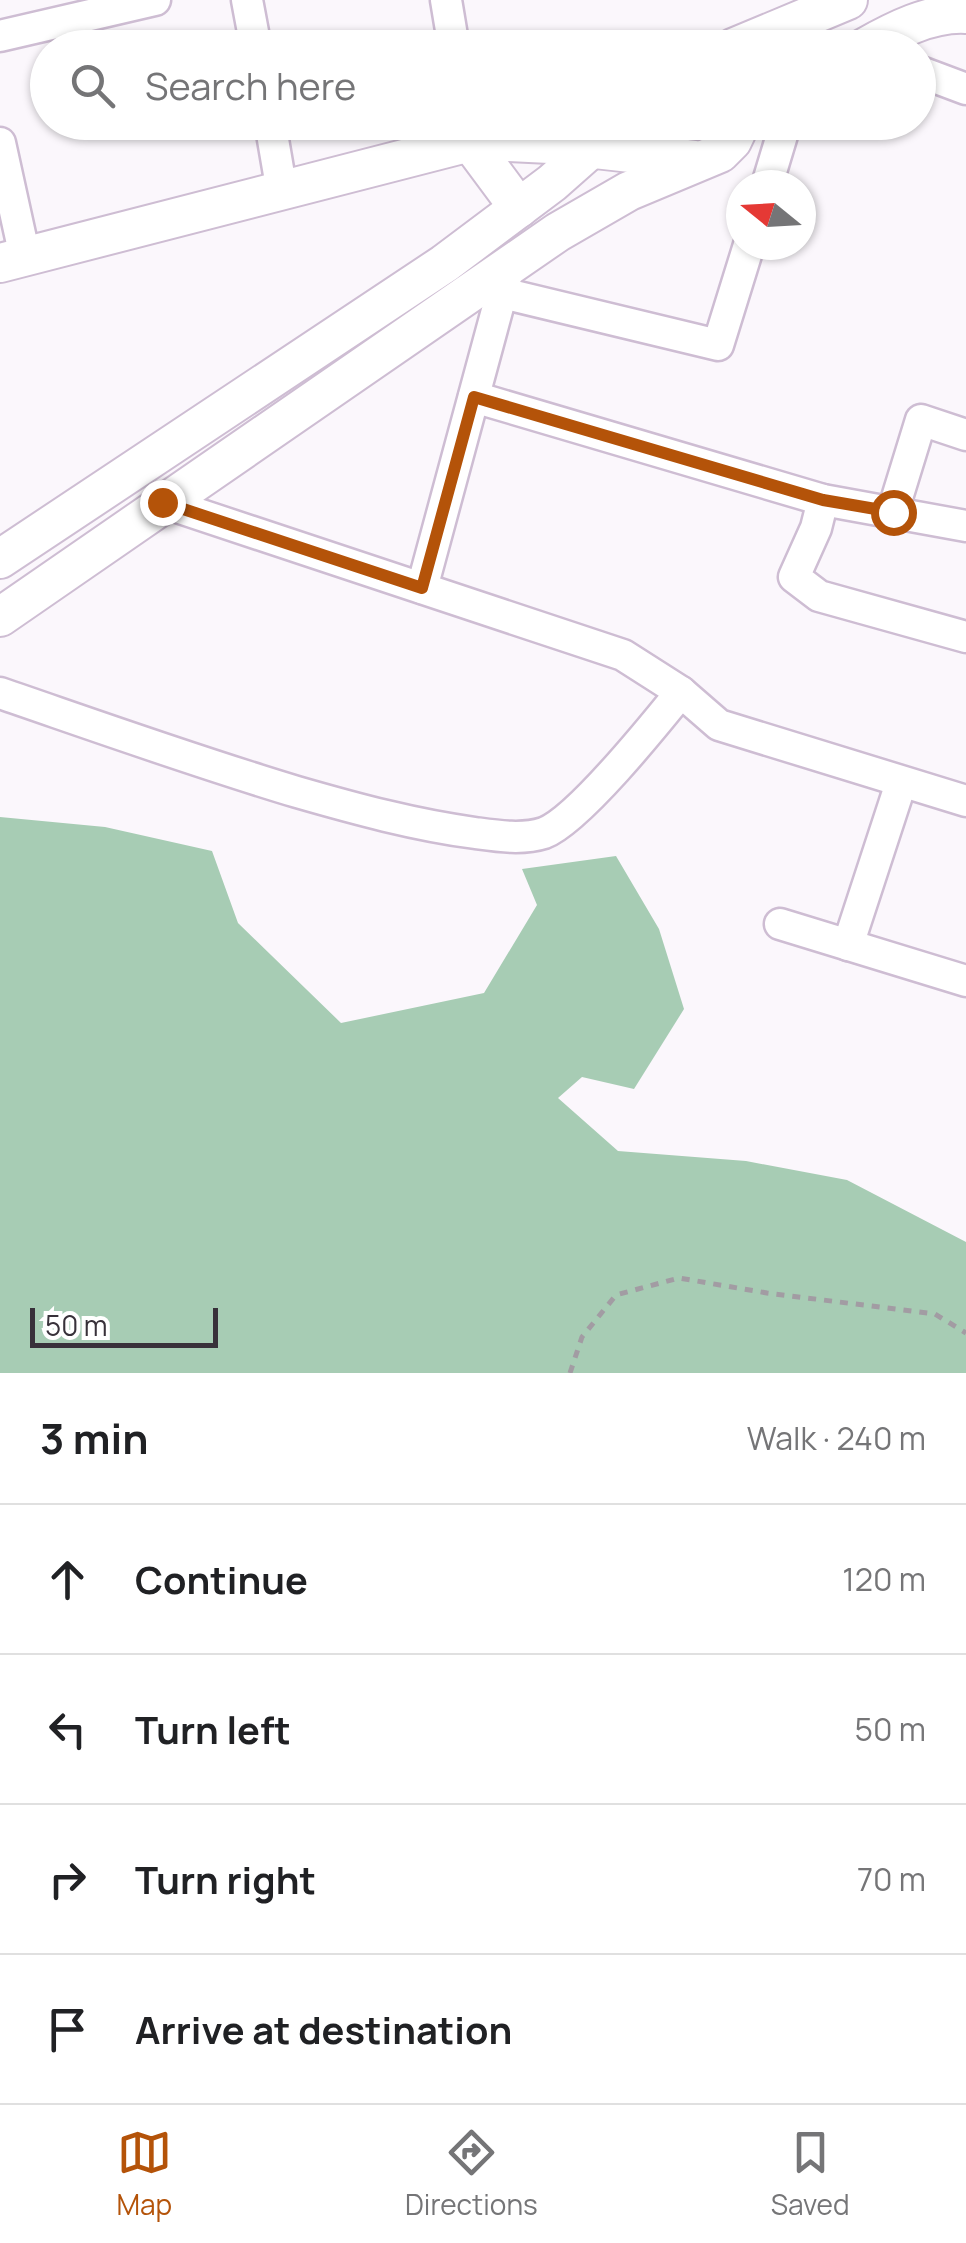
<!DOCTYPE html>
<html lang="en">
<head>
<meta charset="utf-8">
<style>
  :root { --surface:#fff; --page:#f6f6f6; --text:#202124; --muted:#757577; --line:#e0e0e0; --accent:#b45309 }
  body { margin:0; font-family:Manrope,sans-serif; background:var(--page); color:var(--text) }
  .compass { position:absolute; left:726px; top:170px; width:90px; height:90px; border-radius:50%; background:var(--surface); box-shadow:0 2px 8px #0004; rotate:288deg }
  .scale { position:absolute; left:30px; bottom:25px; width:188px; box-sizing:border-box; padding-left:10px; border:5px solid #38313a; border-top:0; font-size:28px; line-height:35px; white-space:nowrap; color:#38313a; -webkit-text-stroke:8px #fff; paint-order:stroke }
  .stop { position:absolute; width:30px; height:30px; margin:-22px; border:8px solid #b45309; border-radius:50%; background:#fff }
  .stop.end { background:#b45309; border-color:#fff; box-shadow:0 2px 10px #0008 }
  .list { margin:0; padding:0; list-style:none }
  h2 { display:flex; justify-content:space-between; align-items:center; height:130px; margin:0; padding:0 40px; font-size:42px }
  h2 small { font-size:32px; font-weight:400; color:var(--muted) }
  .list li { display:grid; grid-template-columns:65px 1fr auto; gap:30px; align-items:center; box-sizing:border-box; height:150px; padding:0 40px; border-top:2px solid var(--line) }
  .list b { display:block; font-size:38px; white-space:nowrap }
  .list em { font-size:32px; font-style:normal; color:var(--muted) }
  .icon { flex:none; width:55px; height:55px; fill:none; stroke:currentColor; stroke-width:2; stroke-linecap:round; stroke-linejoin:round }
  .map { position:relative; flex:none; width:966px; height:1373px; overflow:hidden }
  .search { position:absolute; background:var(--surface); box-shadow:0 2px 8px #0004; left:30px; right:30px; top:30px; height:110px; display:flex; align-items:center; gap:25px; box-sizing:border-box; padding:0 35px; border-radius:55px; color:var(--muted); font-size:38px }
  .sheet { height:730px; background:var(--surface) }
  nav { display:flex; justify-content:space-around; align-items:center; box-sizing:border-box; height:140px; border-top:2px solid var(--line); background:var(--surface); font-size:28px; color:var(--muted) }
  nav a { display:grid; justify-items:center; gap:5px }
  nav .on { color:var(--accent) }
  .map>svg:first-child { display:block }
</style>
</head>
<body>
<div class="map">
<svg width="966" height="1373" viewBox="0 0 966 1373">
  <rect width="100%" height="100%" fill="#fbf7fc"/>
  <path fill="#a7ccb4" d="M0,817L105,827L212,851L238,923L341,1023L484,993L537,905L522,869L616,856L659,929L684,1009L634,1089L582,1077L558,1098L618,1151L746,1161L847,1180L966,1242V1373H0Z"/>
  <g fill="none" stroke-linecap="round" stroke-linejoin="round">
    <defs>
      <g id="minor">
        <path d="M247,0L256,48"/>
        <path d="M446,0L454,48"/>
        <path d="M0,36L155,0"/>
        <path d="M918,71L966,89"/>
        <path d="M270,122L282,192"/>
        <path d="M0,143L25,257"/>
        <path d="M767,185L786,122"/>
        <path d="M502,293L718,345L749,245"/>
        <path d="M474,397L823,500L966,526"/>
        <path d="M823,500L816,528L794,577L819,596L966,637"/>
        <path d="M162,502L623,655L681,692L719,725L966,801"/>
        <path d="M893,511L921,420L966,435"/>
        <path d="M422,588L509,266"/>
        <path d="M0,693C99,727 197,762 297,792C356,809 415,825 475,833C497,836 522,840 544,833C578,820 656,723 681,692"/>
        <path d="M780,924L966,981"/>
        <path d="M848,945L901,783"/>
      </g>
      <g id="major">
        <path d="M733,48L848,0"/>
        <path d="M864,48C894,31 931,12 966,14"/>
        <path d="M648,122L661,146L681,158"/>
        <path d="M486,141L550,144L694,160"/>
        <path d="M470,142L519,208"/>
        <path d="M0,263L470,142L522,122"/>
        <path d="M0,559L444,264L552,183L621,122"/>
        <path d="M0,617L558,232L629,191L720,153L732,141L741,122"/>
      </g>
    </defs>
    <use href="#minor" stroke="#cebdd3" stroke-width="35"/>
    <use href="#major" stroke="#cebdd3" stroke-width="42"/>
    <path stroke="#a29ca3" stroke-width="5" stroke-dasharray="8 8" stroke-linecap="butt" d="M570,1373L582,1337L616,1295L679,1278L767,1293L935,1314L966,1333"/>
    <use href="#minor" stroke="#fff" stroke-width="30"/>
    <use href="#major" stroke="#fff" stroke-width="38"/>
  </g>
  <g fill="none" stroke-linecap="round" stroke-linejoin="round">
    <path stroke="#b45309" stroke-width="12" d="M162,502L422,588L474,397L823,500L893,512"/>
  </g>
</svg>
<svg class="compass" viewBox="-18 -18 36 36"><path d="M0-13l5 13h-10z" fill="#e53935"/><path d="M0 13l5-13h-10z" fill="#757577"/></svg>
<div class="scale">50 m</div>
<div class="stop" style="left:893px;top:512px"></div>
<div class="stop end" style="left:162px;top:502px"></div>
<div class="search"><svg class="icon" aria-label="search" viewBox="0 0 24 24"><circle cx="10" cy="10" r="6"/><path d="M15 15l6 6"/></svg>Search here</div>
</div>
<section class="sheet">
<h2>3 min<small>Walk · 240 m</small></h2>
<ul class="list">
<li><svg class="icon" aria-label="ahead" viewBox="0 0 24 24"><path d="M12 20V5M6 11l6-6 6 6"/></svg><div><b>Continue</b></div><em>120 m</em></li>
<li><svg class="icon" aria-label="left" viewBox="0 0 24 24"><path d="M17 20v-9H6M10 6l-5 5 5 5"/></svg><div><b>Turn left</b></div><em>50 m</em></li>
<li><svg class="icon" aria-label="right" viewBox="0 0 24 24"><path d="M7 20v-9h11M14 6l5 5-5 5"/></svg><div><b>Turn right</b></div><em>70 m</em></li>
<li><svg class="icon" aria-label="arrive" viewBox="0 0 24 24"><path d="M6 21V4h12l-3 4 3 4H6"/></svg><div><b>Arrive at destination</b></div></li>
</ul>
</section>
<nav>
<a class="on"><svg class="icon" aria-label="map" viewBox="0 0 24 24"><path d="M3 6l6-2 6 2 6-2v14l-6 2-6-2-6 2zM9 4v14M15 6v14"/></svg>Map</a>
<a><svg class="icon" aria-label="directions" viewBox="0 0 24 24"><path d="M12 3l9 9-9 9-9-9zM9 14v-3h6M13 9l2 2-2 2"/></svg>Directions</a>
<a><svg class="icon" aria-label="saved" viewBox="0 0 24 24"><path d="M7 4h10v16l-5-4-5 4z"/></svg>Saved</a>
</nav>
</body>
</html>
